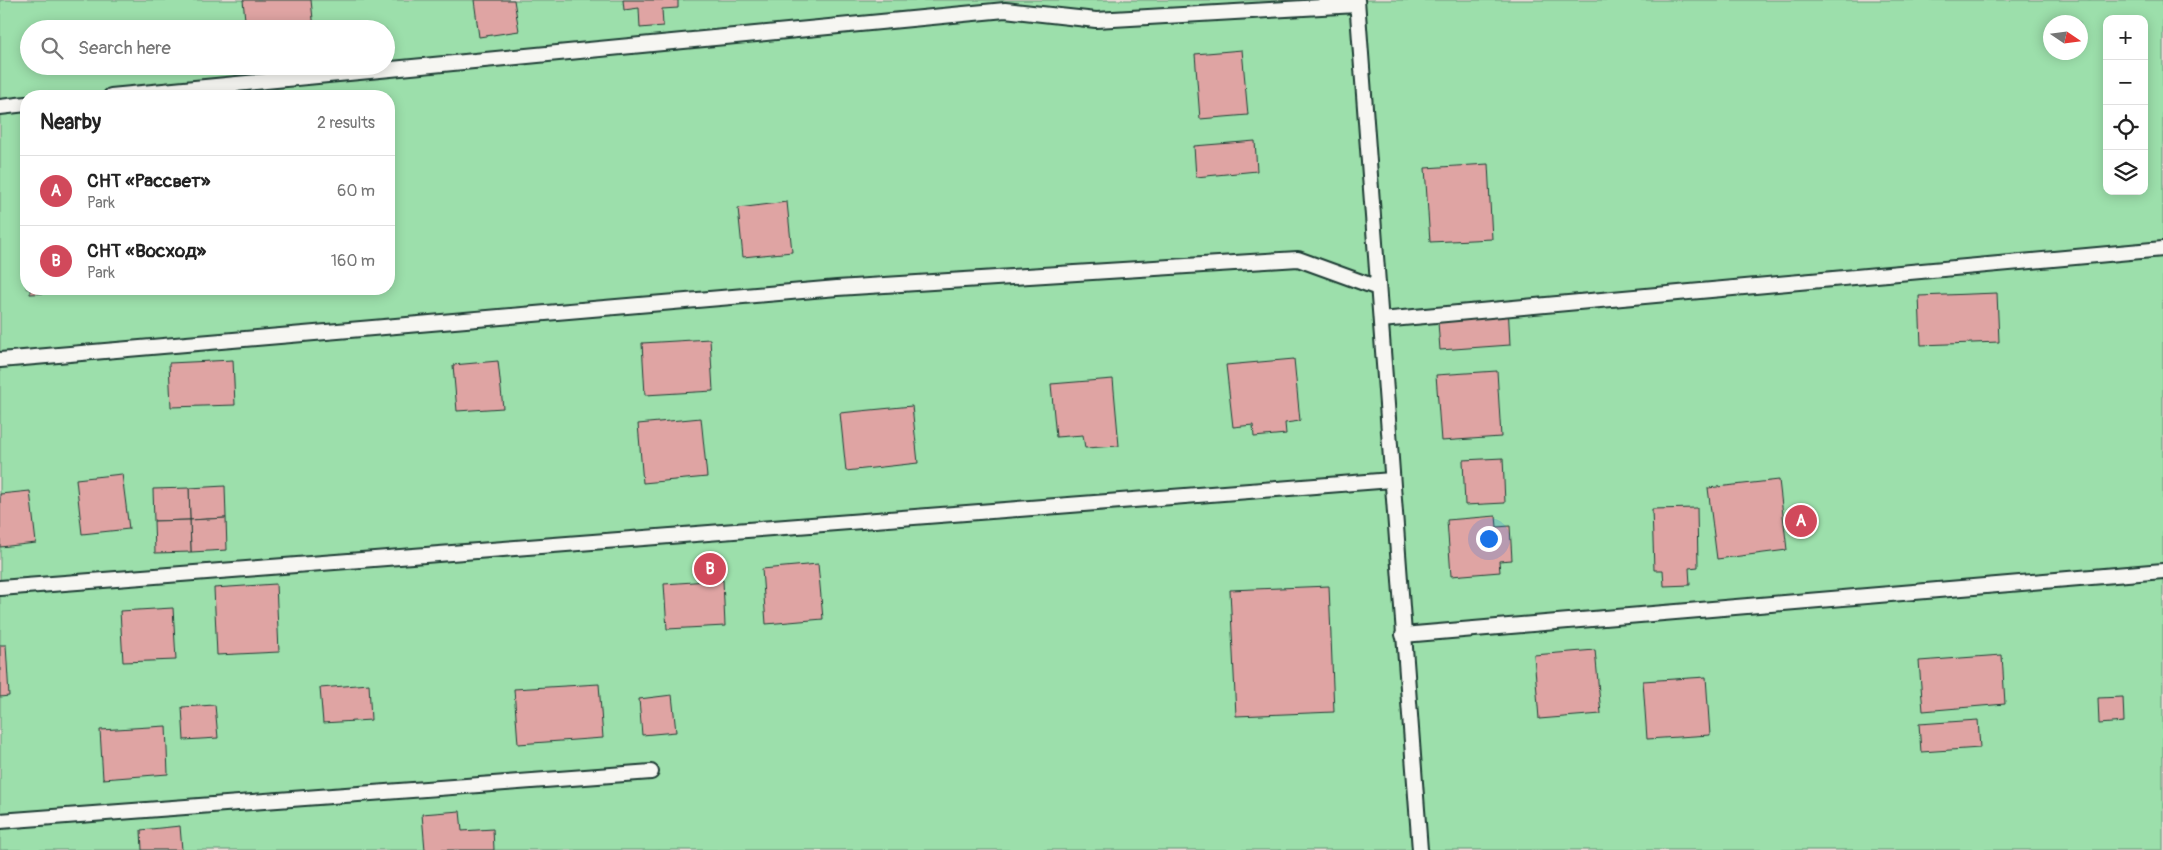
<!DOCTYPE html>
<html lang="en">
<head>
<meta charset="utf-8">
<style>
  :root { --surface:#fff; --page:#f2f2f2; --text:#222; --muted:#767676; --line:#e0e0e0; --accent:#d1495b }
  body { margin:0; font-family:Pangolin,sans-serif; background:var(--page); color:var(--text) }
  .controls { position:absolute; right:15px; top:15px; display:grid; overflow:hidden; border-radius:10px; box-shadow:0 2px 12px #0003 }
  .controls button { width:45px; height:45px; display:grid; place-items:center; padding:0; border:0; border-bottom:1px solid var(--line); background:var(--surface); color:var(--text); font:25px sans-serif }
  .compass { position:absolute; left:2043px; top:15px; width:45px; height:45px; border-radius:50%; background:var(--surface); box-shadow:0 2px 12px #0003; rotate:103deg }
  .you { position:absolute; left:1488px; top:538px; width:18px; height:18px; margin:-12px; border:4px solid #fff; border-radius:50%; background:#1a73e8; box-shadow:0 0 0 8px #1a73e833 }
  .badge { display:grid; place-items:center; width:32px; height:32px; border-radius:50%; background:var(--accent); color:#fff; font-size:16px; font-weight:700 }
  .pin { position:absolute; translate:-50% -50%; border:2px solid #fff; box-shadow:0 1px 5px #0006 }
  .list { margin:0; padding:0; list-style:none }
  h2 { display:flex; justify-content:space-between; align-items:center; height:65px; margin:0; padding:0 20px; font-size:21px }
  h2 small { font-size:16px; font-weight:400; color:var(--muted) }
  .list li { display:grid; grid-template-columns:32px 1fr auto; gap:15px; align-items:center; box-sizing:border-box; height:70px; padding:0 20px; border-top:1px solid var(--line) }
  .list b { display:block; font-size:19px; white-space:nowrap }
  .list p { margin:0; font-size:16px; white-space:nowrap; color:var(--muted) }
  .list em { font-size:16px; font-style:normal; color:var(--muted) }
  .icon { flex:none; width:28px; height:28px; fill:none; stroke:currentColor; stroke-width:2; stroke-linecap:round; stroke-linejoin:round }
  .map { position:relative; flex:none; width:2163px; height:850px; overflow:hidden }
  .search { position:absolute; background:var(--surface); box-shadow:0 2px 12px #0003; left:20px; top:20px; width:375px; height:55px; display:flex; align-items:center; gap:12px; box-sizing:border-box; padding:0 18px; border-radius:28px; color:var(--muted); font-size:19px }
  .panel { position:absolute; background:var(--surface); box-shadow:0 2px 12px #0003; left:20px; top:90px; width:375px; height:205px; border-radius:20px }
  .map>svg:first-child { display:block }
</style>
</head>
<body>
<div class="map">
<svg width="2163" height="850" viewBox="0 0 2163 850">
  <rect width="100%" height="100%" fill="#efddda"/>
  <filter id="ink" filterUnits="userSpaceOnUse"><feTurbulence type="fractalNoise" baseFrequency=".02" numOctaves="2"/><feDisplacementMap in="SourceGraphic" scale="10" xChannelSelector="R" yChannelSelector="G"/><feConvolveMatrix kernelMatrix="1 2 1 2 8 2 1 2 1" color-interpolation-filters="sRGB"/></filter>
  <g filter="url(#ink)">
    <path fill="#9cdfab" stroke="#5e8e70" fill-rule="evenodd" d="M0,0H2163V850H0ZM2107,19H2144V191H2107ZM2050,22H2080V52H2050ZM29,29H386V66H29ZM26,96H389V289H26Z"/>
    <g fill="#dfa4a3" stroke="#1f3d34">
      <path d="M243,0H311L314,29H246Z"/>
      <path d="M474,0H514L519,31L479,37Z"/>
      <path d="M623,0H678V8L662,9L663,26L640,28L639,8L624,10Z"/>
      <path d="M1242,50L1248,115L1200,119L1195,54Z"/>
      <path d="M1255,141L1257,171L1196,177L1194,146Z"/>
      <path d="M1488,164L1492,239L1430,242L1425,168Z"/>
      <path d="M787,202L792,252L743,257L738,208Z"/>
      <path d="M30,289H95V291L30,294Z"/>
      <path d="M1997,293L1999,342L1921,345L1919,296Z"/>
      <path d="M1508,304L1510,345L1440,350L1437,308Z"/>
      <path d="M710,339L713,391L645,395L642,343Z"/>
      <path d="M1294,359L1300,421L1285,423L1286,434L1254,437L1253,425L1233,427L1226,365Z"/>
      <path d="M233,360L235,405L171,407L169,363Z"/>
      <path d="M498,361L503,408L457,411L453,365Z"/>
      <path d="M1497,371L1501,437L1441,441L1436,375Z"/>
      <path d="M1113,379L1119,446L1085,448L1083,435L1056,437L1051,384Z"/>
      <path d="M912,406L918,463L846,471L840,413Z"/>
      <path d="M701,418L707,477L643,483L638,424Z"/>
      <path d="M1503,458L1505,503L1465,505L1463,460Z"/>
      <path d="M122,474L129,529L82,534L76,479Z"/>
      <path d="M1779,480L1787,550L1717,559L1708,488Z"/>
      <path d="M225,486L226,518L190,520L189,488Z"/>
      <path d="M189,488L190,520L154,521L153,489Z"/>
      <path d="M30,491L36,543L0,547V494Z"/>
      <path d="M1697,508L1698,567L1689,568L1690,585L1664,586L1663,570H1654L1652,509Z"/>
      <path d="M1496,516L1497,527L1510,526L1512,560L1499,561L1500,572L1451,576L1447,520Z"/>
      <path d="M226,518L227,550L191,552L190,520Z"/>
      <path d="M190,520L191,552L155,553L154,521Z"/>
      <path d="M818,564L823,619L766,624L762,569Z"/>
      <path d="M723,580L725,626L667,629L664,584Z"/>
      <path d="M276,584L279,652L217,655L214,588Z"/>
      <path d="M1329,586L1334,712L1236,716L1230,590Z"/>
      <path d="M173,608L176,660L123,662L120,611Z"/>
      <path d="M0,645H6L9,696L0,697Z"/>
      <path d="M1595,650L1601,714L1539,719L1534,655Z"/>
      <path d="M2002,655L2005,704L1923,711L1919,661Z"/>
      <path d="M1706,677L1710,735L1647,739L1643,681Z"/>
      <path d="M369,684L371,720L323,723L320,688Z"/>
      <path d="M599,684L603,738L518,744L514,689Z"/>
      <path d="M672,695L676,732L642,735L639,699Z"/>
      <path d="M2123,697L2124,722L2099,724L2098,698Z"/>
      <path d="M215,705L218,738L184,740L182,707Z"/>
      <path d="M1978,720L1980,748L1921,752L1919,724Z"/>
      <path d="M166,726L168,774L103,779L100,730Z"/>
      <path d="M460,811L462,831L493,829L494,850H425L422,814Z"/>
      <path d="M180,826L182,850H142L141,830Z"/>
    </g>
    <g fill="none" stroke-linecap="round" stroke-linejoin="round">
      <defs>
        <g id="service">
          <path d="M1357,0L1420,850"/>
          <path d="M111,96L1005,10L1096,20L1357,5"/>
          <path d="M0,107L26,104"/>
          <path d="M1381,320L2163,249"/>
          <path d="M0,360L837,288L1298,259L1378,288"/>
          <path d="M0,588L1392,480"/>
          <path d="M1403,635L2163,571"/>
          <path d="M0,821L651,772"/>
        </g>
      </defs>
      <use href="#service" stroke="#1f3d34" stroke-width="18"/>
      <use href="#service" stroke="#f6f6f2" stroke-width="14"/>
    </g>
  </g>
</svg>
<div class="controls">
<button>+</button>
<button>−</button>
<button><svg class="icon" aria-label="locate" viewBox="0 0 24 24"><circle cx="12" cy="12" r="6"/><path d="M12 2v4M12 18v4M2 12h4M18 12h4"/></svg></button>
<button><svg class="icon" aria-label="layers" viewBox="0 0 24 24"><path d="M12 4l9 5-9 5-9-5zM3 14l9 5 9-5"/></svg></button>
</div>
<svg class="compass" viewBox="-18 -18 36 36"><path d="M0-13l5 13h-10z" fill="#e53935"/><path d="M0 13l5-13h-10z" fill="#767676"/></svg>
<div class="you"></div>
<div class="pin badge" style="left:1801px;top:521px">A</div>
<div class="pin badge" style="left:710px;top:569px">B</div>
<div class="search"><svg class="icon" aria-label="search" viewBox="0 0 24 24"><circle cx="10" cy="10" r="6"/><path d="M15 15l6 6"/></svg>Search here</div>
<section class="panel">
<h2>Nearby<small>2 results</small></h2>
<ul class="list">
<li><span class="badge">A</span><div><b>СНТ «Рассвет»</b><p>Park</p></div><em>60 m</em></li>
<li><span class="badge">B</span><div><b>СНТ «Восход»</b><p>Park</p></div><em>160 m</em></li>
</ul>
</section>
</div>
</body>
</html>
